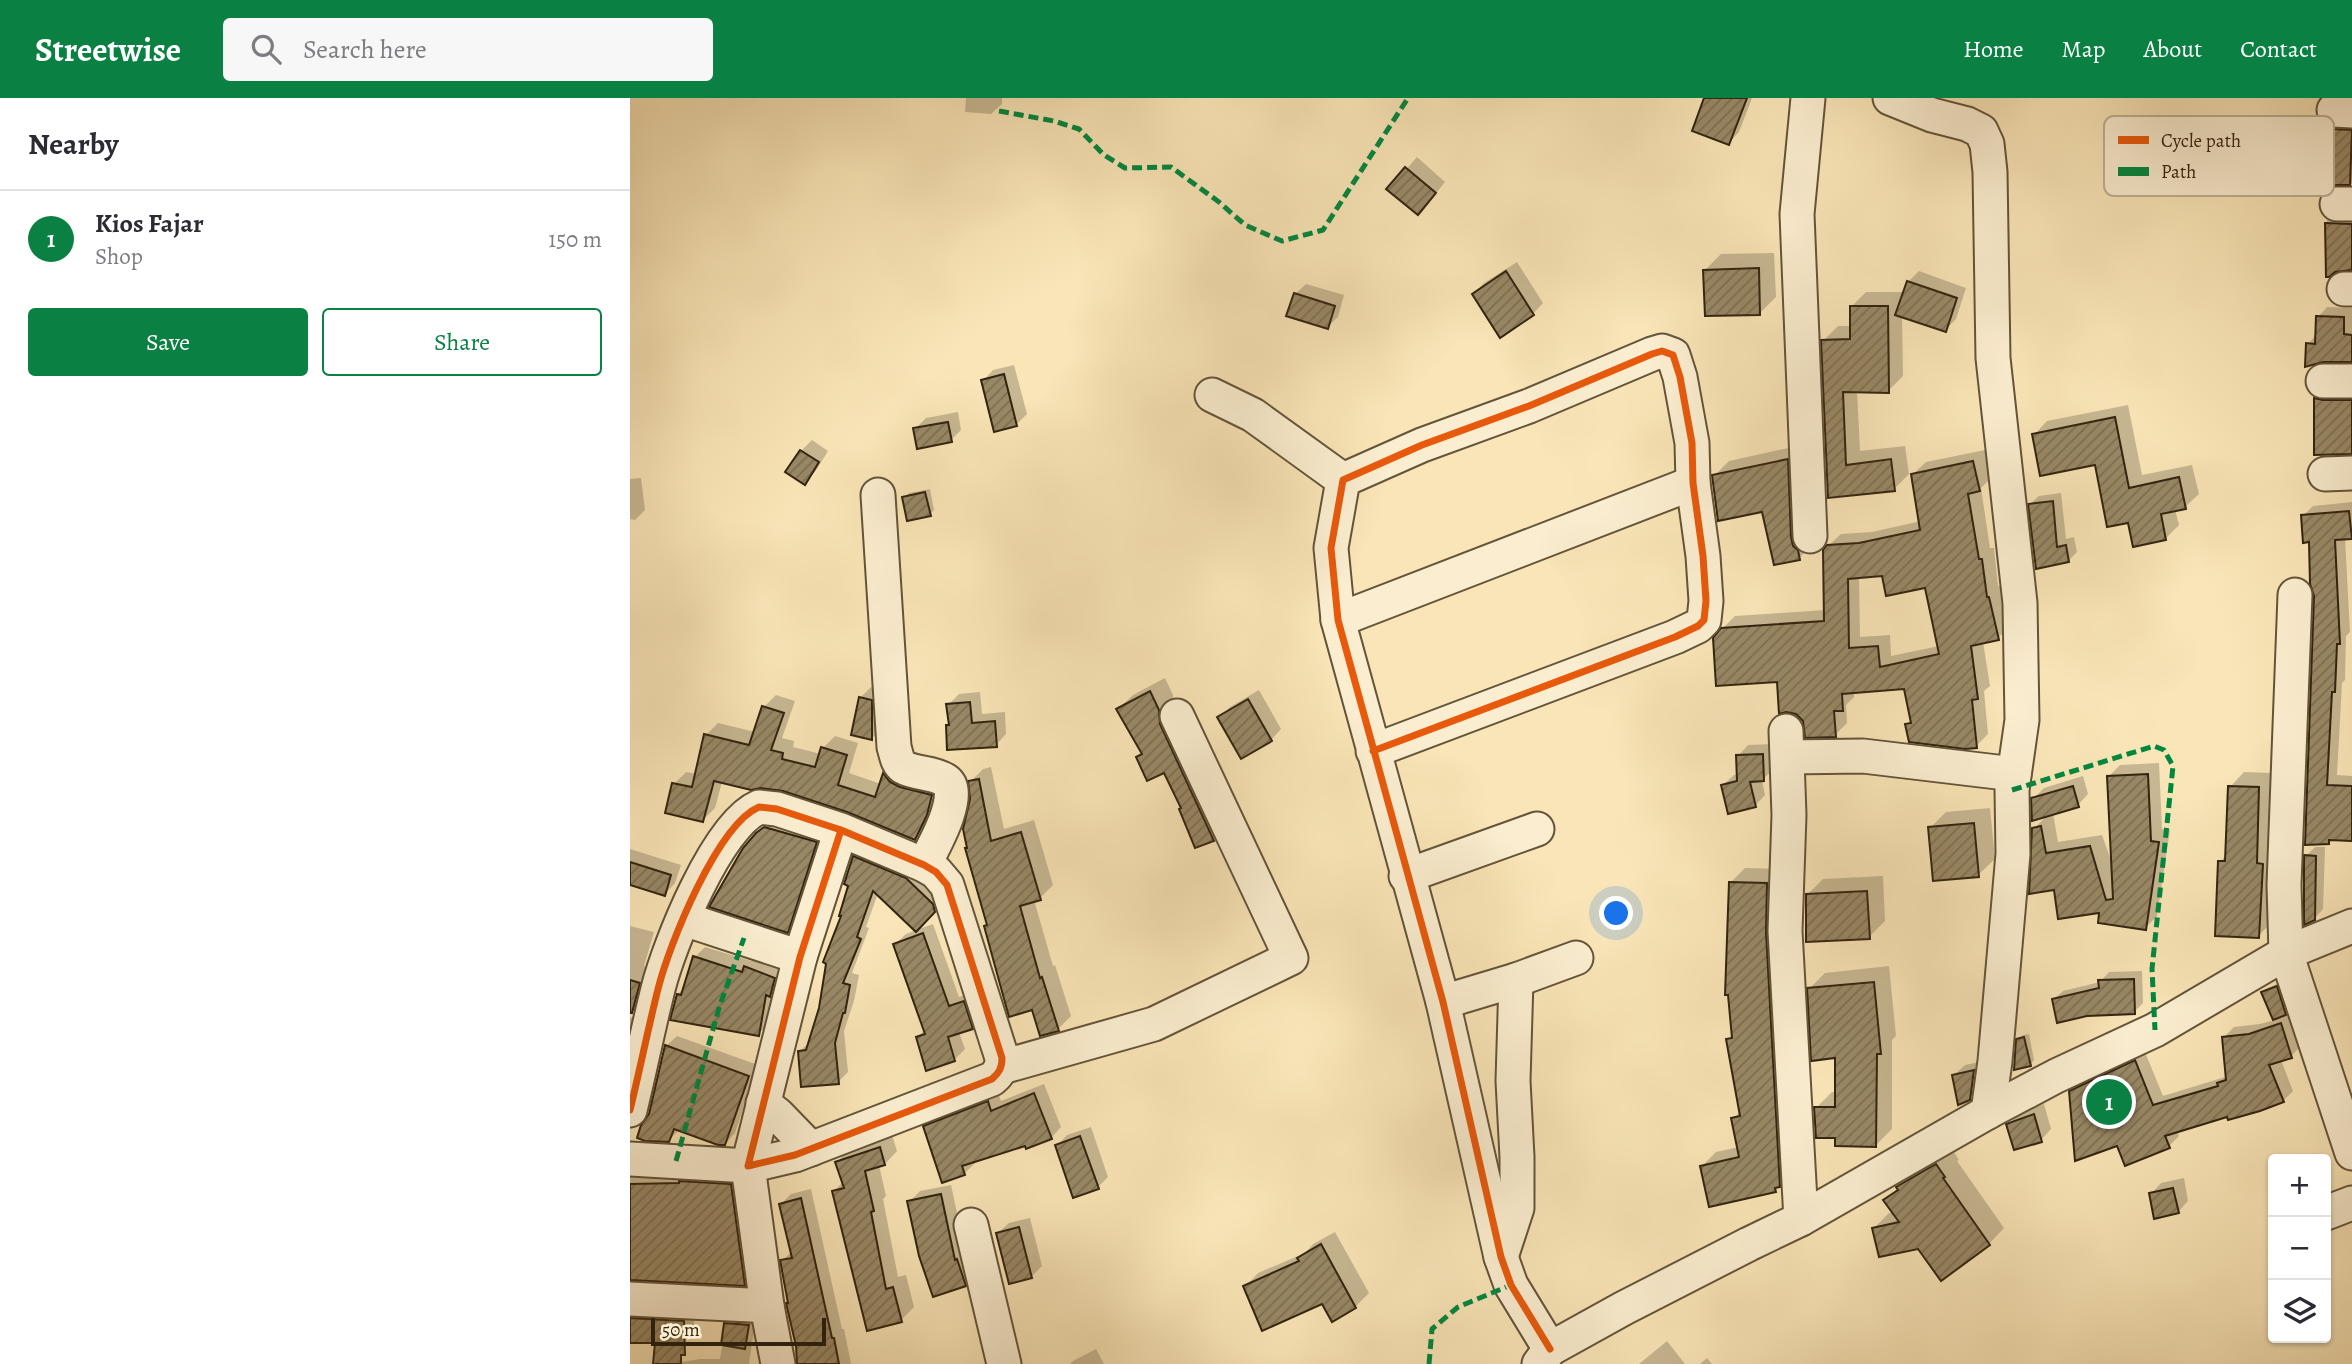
<!DOCTYPE html>
<html lang="en">
<head>
<meta charset="utf-8">
<style>
  :root { --surface:#fff; --page:#f7f7f7; --text:#2b2b33; --muted:#7c7c81; --line:#e1e1e2; --accent:#0b8043 }
  body { margin:0; font-family:Alegreya,serif; background:var(--page); color:var(--text) }
  .controls { position:absolute; right:21px; bottom:21px; display:grid; overflow:hidden; border-radius:7px; box-shadow:0 2px 5px #0004 }
  .controls button { width:63px; height:63px; display:grid; place-items:center; padding:0; border:0; border-bottom:2px solid var(--line); background:var(--surface); color:var(--text); font:35px sans-serif }
  .scale { position:absolute; left:21px; bottom:18px; width:175px; box-sizing:border-box; padding-left:7px; border:4px solid #32230f; border-top:0; font-size:19px; line-height:24px; white-space:nowrap; color:#32230f; -webkit-text-stroke:5px #fbeed0; paint-order:stroke }
  .you { position:absolute; left:987px; top:816px; width:24px; height:24px; margin:-18px; border:5px solid #fff; border-radius:50%; background:#1a73e8; box-shadow:0 0 0 10px #1a73e833 }
  .badge { display:grid; place-items:center; width:46px; height:46px; border-radius:50%; background:var(--accent); color:#fff; font-size:23px; font-weight:700 }
  .pin { position:absolute; translate:-50% -50%; border:4px solid #fff; box-shadow:0 2px 7px #0006 }
  .list { margin:0; padding:0; list-style:none }
  h2 { display:flex; justify-content:space-between; align-items:center; height:91px; margin:0; padding:0 28px; font-size:30px }
  h2 small { font-size:23px; font-weight:400; color:var(--muted) }
  .list li { display:grid; grid-template-columns:46px 1fr auto; gap:21px; align-items:center; box-sizing:border-box; height:98px; padding:0 28px; border-top:2px solid var(--line) }
  .list b { display:block; font-size:26px; white-space:nowrap }
  .list p { margin:0; font-size:23px; white-space:nowrap; color:var(--muted) }
  .list em { font-size:23px; font-style:normal; color:var(--muted) }
  .actions { display:flex; gap:14px; padding:21px 28px }
  .actions a { flex:1; padding:16px 0; border:2px solid var(--accent); border-radius:7px; text-align:center; font-size:24px; color:var(--accent) }
  .actions .main { background:var(--accent); color:#fff }
  .icon { flex:none; width:38px; height:38px; fill:none; stroke:currentColor; stroke-width:2; stroke-linecap:round; stroke-linejoin:round }
  .map { position:relative; flex:none; width:1722px; height:1266px; overflow:hidden }
  header { display:flex; align-items:center; gap:42px; box-sizing:border-box; height:98px; padding:0 35px; background:var(--accent); color:#fff }
  header strong { font-size:33px }
  nav { display:flex; gap:38px; margin-inline-start:auto; font-size:24px }
  .search { width:490px; height:63px; background:var(--page); display:flex; align-items:center; gap:18px; box-sizing:border-box; padding:0 24px; border-radius:7px; color:var(--muted); font-size:26px }
  main { display:flex }
  aside { flex:1; background:var(--surface) }
  .map>svg:first-child { display:block }
</style>
</head>
<body>
<header>
<strong>Streetwise</strong>
<div class="search"><svg class="icon" aria-label="search" viewBox="0 0 24 24"><circle cx="10" cy="10" r="6"/><path d="M15 15l6 6"/></svg>Search here</div>
<nav><a>Home</a><a>Map</a><a>About</a><a>Contact</a></nav>
</header>
<main>
<aside>
<h2>Nearby<small></small></h2>
<ul class="list">
<li><span class="badge">1</span><div><b>Kios Fajar</b><p>Shop</p></div><em>150 m</em></li>
</ul>
<div class="actions"><a class="main">Save</a><a>Share</a></div>
</aside>
<div class="map">
<svg width="1722" height="1266" viewBox="0 0 1722 1266">
  <defs>
    <pattern id="building-hatch" width="6" height="6" patternUnits="userSpaceOnUse" patternTransform="scale(1.75)"><rect width="6" height="6" fill="#986"/><path d="M-1 1l2-2M0 6l6-6M5 7l2-2" fill="none" stroke="#7d6f52"/></pattern>
  </defs>
  <rect width="100%" height="100%" fill="#f9e5b7"/>
  <filter id="stains"><feTurbulence type="fractalNoise" baseFrequency=".00286" numOctaves="4"/><feColorMatrix values="0 0 0 0 .2 0 0 0 0 .09 0 0 0 0 .02 0 0 0 .5 -.17"/></filter>
  <radialGradient id="worn" r=".72"><stop offset=".6" stop-color="#630" stop-opacity="0"/><stop offset="1" stop-color="#630" stop-opacity=".3"/></radialGradient>
  <g fill="#0003" fill-rule="evenodd">
    <path d="M336,0H372V6L361,16L335,14Z"/>
    <path d="M1076,0H1122L1109,34L1099,45Z"/>
    <path d="M1704,17L1722,21V86L1707,85L1693,88L1694,28Z"/>
    <path d="M787,59L815,84L798,105L759,91Z"/>
    <path d="M1707,111L1722,115V170L1696,149L1697,121Z"/>
    <path d="M1144,155L1146,199L1130,215L1075,172L1091,156Z"/>
    <path d="M887,164L913,205L903,216L844,196L854,185Z"/>
    <path d="M1289,173L1336,190L1326,221L1315,232L1272,217L1273,278L1258,293H1227L1230,353L1275,348L1279,376L1264,391L1199,398L1193,243L1208,228H1221V209L1236,194H1275L1278,184Z"/>
    <path d="M676,186L714,197L708,219L697,229L665,196Z"/>
    <path d="M1697,209L1722,210V262L1678,246L1687,236L1688,219Z"/>
    <path d="M384,267L397,316L386,327L353,283L363,272Z"/>
    <path d="M1695,291L1722,293V354L1686,301Z"/>
    <path d="M1498,307L1512,377L1562,367L1569,396L1555,409L1545,411L1549,427L1535,441L1499,423L1466,365L1404,337L1417,323Z"/>
    <path d="M328,314L331,332L321,342L285,331L296,320Z"/>
    <path d="M182,342L198,353L185,374L174,385L158,374L171,353Z"/>
    <path d="M1172,347L1184,445L1169,460L1133,412L1084,378L1099,363Z"/>
    <path d="M1355,352L1361,380L1351,390L1360,450H1364L1368,488L1371,487L1380,528L1368,540L1353,544L1360,588L1354,593L1358,636L1346,648L1277,626L1282,621L1275,589L1224,593V599L1216,607L1217,625L1205,637L1174,623L1148,583L1092,531L1105,518L1195,512L1198,448L1211,436L1242,434L1291,423L1283,376L1296,364ZM1253,476L1296,488L1309,548L1261,558L1260,537L1230,539L1229,478Z"/>
    <path d="M11,380L15,412L5,422L0,421V381Z"/>
    <path d="M300,391L304,412L300,416L274,400L279,395Z"/>
    <path d="M1431,395L1436,441L1444,439L1447,454L1438,463L1408,469L1400,406L1409,398Z"/>
    <path d="M1722,404V438L1715,440L1720,534L1716,538L1715,582L1712,585L1707,677L1722,678V741L1702,740L1698,744L1686,497L1681,443L1673,418L1683,408Z"/>
    <path d="M535,580L543,597V611L598,727L583,741L566,748L553,709L535,673L508,659L513,654L488,611L503,597Z"/>
    <path d="M241,589L252,591V630L242,640L230,600Z"/>
    <path d="M629,592L651,631L641,642L590,619L600,609Z"/>
    <path d="M350,594L352,616L375,614L376,636L366,647L318,628L320,625L318,607L329,596Z"/>
    <path d="M146,597L165,603L152,640L164,643L163,649L191,656L193,650L205,638L228,645L219,675L251,686L255,676L266,665L313,685L297,728L285,740L218,712L153,691L92,684L85,710L73,722L44,686L56,674L67,676L76,637L88,625L125,634L134,609Z"/>
    <path d="M1143,646L1144,671L1132,682L1135,697L1125,708L1093,687L1104,677L1109,676L1108,658L1118,647Z"/>
    <path d="M1529,665L1532,731L1540,732L1527,818L1515,830L1471,813L1426,790L1404,731L1418,716L1403,701L1414,690L1453,678L1458,696L1448,707L1423,715L1428,744L1472,737L1483,768L1478,679L1490,667Z"/>
    <path d="M361,669L374,731L404,722L423,787L410,800L404,802L423,868L425,867L441,918L428,931L403,910L358,826L338,749L342,702L340,684L353,671Z"/>
    <path d="M1614,674L1643,675L1642,824L1628,838L1590,764L1597,756L1600,689Z"/>
    <path d="M1360,710L1365,761L1348,777L1300,730L1316,714Z"/>
    <path d="M141,722L199,731L170,820L157,833L127,736Z"/>
    <path d="M234,749L287,771L315,802L286,832L303,826L329,899L344,894L352,919L342,930L329,934L335,951L324,962L288,939L296,931L265,846L276,836L286,832L248,795L236,829L239,830L222,875L229,877L224,903L214,933L218,974L208,984L169,954L181,943L221,787L224,759Z"/>
    <path d="M1685,749H1695L1693,811L1684,821L1676,758Z"/>
    <path d="M0,751L51,767L45,785L35,796L0,784Z"/>
    <path d="M1115,770L1151,771L1160,1078L1145,1092L1072,1068L1086,1054L1109,1049L1103,1021L1111,1013L1098,941L1104,936L1100,785Z"/>
    <path d="M1253,778L1255,823L1239,839L1177,797L1193,781Z"/>
    <path d="M0,828L24,834L14,868L23,871L17,898L2,913H0Z"/>
    <path d="M75,849L121,863L126,859L155,869L150,886L145,892L139,926L128,936L48,896L55,889L65,859Z"/>
    <path d="M1259,868L1266,938L1262,942V1031L1246,1047L1207,1038L1186,1010L1202,994H1207V959L1179,891L1195,875Z"/>
    <path d="M1512,873L1513,905L1504,914L1424,901L1433,893L1470,884L1479,874Z"/>
    <path d="M1651,884L1660,910L1650,920L1661,916L1671,948L1661,958L1651,962L1663,993L1653,1003L1547,1033L1549,1038L1539,1048L1488,1046L1441,994L1451,984L1515,954L1533,998L1595,979L1597,978L1594,939L1604,929L1630,926L1645,922L1633,894L1638,890Z"/>
    <path d="M0,919L8,922L0,952Z"/>
    <path d="M1399,936L1404,962L1400,967L1388,942L1393,937Z"/>
    <path d="M47,938L128,967L105,1035L95,1046L50,1031L39,1042L20,1017L36,948Z"/>
    <path d="M1354,963L1350,990L1339,1001L1324,977L1335,967Z"/>
    <path d="M414,986L431,1029L421,1040L344,1062L345,1065L334,1076L295,1029L306,1018L368,994L371,1003Z"/>
    <path d="M1414,1006L1421,1031L1411,1042L1378,1027L1389,1016Z"/>
    <path d="M461,1029L478,1079L468,1089L427,1048L437,1037Z"/>
    <path d="M262,1037L267,1053L255,1066L249,1067L256,1098L253,1101L268,1179L276,1177L284,1209L271,1222L204,1093L213,1084L207,1064L220,1051Z"/>
    <path d="M1322,1051L1329,1062L1327,1063L1374,1130L1359,1146L1289,1149L1244,1130L1259,1115L1264,1114L1256,1102L1284,1073Z"/>
    <path d="M0,1071L111,1077L124,1176L114,1186L0,1180Z"/>
    <path d="M1554,1080L1558,1103L1548,1114L1521,1096L1531,1085Z"/>
    <path d="M321,1087L335,1152L345,1176L335,1186L279,1104L290,1093Z"/>
    <path d="M181,1091L212,1231H214L221,1266H168V1248L152,1163L162,1153L151,1106L161,1096Z"/>
    <path d="M400,1120L412,1168L401,1179L368,1135L379,1125Z"/>
    <path d="M705,1134L739,1195L725,1209L615,1189L628,1175L675,1155L683,1146Z"/>
    <path d="M0,1211L64,1213V1231L54,1242L0,1243Z"/>
    <path d="M104,1217L126,1219L119,1266H39L70,1261H90L96,1226Z"/>
    <path d="M1037,1243L1055,1266H1009Z"/>
    <path d="M466,1251L474,1266H440L443,1263Z"/>
    <path d="M1077,1260L1082,1266H1070Z"/>
  </g>
  <g fill="url(#building-hatch)" stroke="#32230f" stroke-width="2" fill-rule="evenodd">
    <path d="M1074,0H1117L1099,47L1062,33Z"/>
    <path d="M1692,27L1703,31L1722,32L1720,87H1707L1692,90Z"/>
    <path d="M775,69L806,95L788,117L756,91Z"/>
    <path d="M1695,125L1722,126V172L1705,174L1699,179H1696Z"/>
    <path d="M1129,170L1130,217L1075,218L1073,172Z"/>
    <path d="M876,173L904,217L870,240L842,196Z"/>
    <path d="M1277,183L1327,200L1316,234L1265,217Z"/>
    <path d="M664,195L705,208L698,231L656,218Z"/>
    <path d="M1220,208H1258L1259,295L1213,294L1216,367L1261,361L1265,393L1198,400L1191,242L1220,241Z"/>
    <path d="M1686,218L1714,219V236L1722,237V264H1693L1675,269L1676,245L1685,246Z"/>
    <path d="M374,276L387,328L364,334L351,282Z"/>
    <path d="M1684,300L1693,302H1722V356L1684,357Z"/>
    <path d="M1485,319L1499,390L1549,379L1556,411L1531,416L1536,442L1503,449L1498,425L1477,429L1465,367L1410,378L1402,336Z"/>
    <path d="M318,324L322,344L287,351L283,330Z"/>
    <path d="M170,352L189,364L175,387L155,374Z"/>
    <path d="M1158,361L1161,439L1163,448L1168,452L1170,462L1144,467L1132,414L1088,423L1082,377Z"/>
    <path d="M1343,363L1350,393L1338,396L1349,461H1352L1357,499H1359L1369,542L1341,548L1348,601L1342,602L1347,650L1335,651L1279,644L1275,626L1281,625L1274,591L1212,596L1213,613H1204L1206,639L1175,640L1173,623L1166,616L1156,614L1149,616L1147,584L1086,588L1083,540L1091,530L1194,523L1193,452L1197,447L1229,445L1290,432L1281,376ZM1252,478L1256,498L1295,490L1309,556L1250,569L1248,548L1219,550L1218,481Z"/>
    <path d="M295,394L301,418L277,423L272,399Z"/>
    <path d="M1423,403L1427,449L1436,447L1439,464L1406,471L1398,406Z"/>
    <path d="M1719,413L1722,441L1705,442L1710,546H1707L1705,594H1702L1697,687L1722,688V743L1699,742V746L1675,747L1684,498L1680,486L1679,444L1673,445L1671,417Z"/>
    <path d="M520,593L529,612L530,626L584,743L565,750L549,711L551,710L534,675L517,683L506,659L512,656L486,611Z"/>
    <path d="M229,599L242,602V642L221,637Z"/>
    <path d="M618,601L642,643L611,661L587,619Z"/>
    <path d="M340,604L342,625L365,623L367,649L317,652L316,627H319L316,606Z"/>
    <path d="M132,608L154,615L141,652L153,655L152,661L185,669L191,649L217,657L208,687L245,699L253,675L260,684L270,689L302,697L297,717L285,742L217,714L153,693L131,690L121,692L84,683L73,724L35,715L42,685L62,689L74,636L119,647Z"/>
    <path d="M1133,656L1134,683L1120,684L1126,709L1098,716L1091,687L1107,683L1106,657Z"/>
    <path d="M1518,676L1521,743L1529,744L1516,832L1468,825L1469,815L1428,821L1424,792L1399,796L1402,730L1411,728L1416,755L1460,748L1476,802L1483,801L1477,678Z"/>
    <path d="M349,681L361,743L391,734L411,802L390,808L410,880L412,879L429,933L410,938L402,912L379,919L354,828L357,827L335,750H337L333,731L340,701L338,683Z"/>
    <path d="M1443,688L1449,709L1402,723L1401,700Z"/>
    <path d="M1598,688L1629,689L1627,765L1633,766L1629,840L1585,838L1588,763H1595Z"/>
    <path d="M1344,725L1349,779L1303,783L1298,729Z"/>
    <path d="M134,729L187,744L158,835L79,809L113,750L126,735Z"/>
    <path d="M1674,757L1686,758L1685,822L1674,827Z"/>
    <path d="M223,758L276,780L303,806L305,814L286,834L243,793L227,839L231,841L213,885L220,887L215,915H213L205,945L209,986L171,989L168,953L176,952L189,910L196,866L193,864L211,818H209L218,788L214,786Z"/>
    <path d="M0,764L41,777L35,798L0,787Z"/>
    <path d="M1099,784L1137,785L1136,834L1150,1089L1145,1090L1146,1094L1079,1109L1070,1068L1109,1059L1101,1020L1110,1018L1096,941L1102,940L1098,897H1095Z"/>
    <path d="M1237,793L1240,841L1176,844V796Z"/>
    <path d="M293,835L319,908L334,903L343,931L318,939L325,963L296,973L286,939L295,936L263,846Z"/>
    <path d="M63,858L112,874L114,868L145,880L140,899L136,897L129,938L40,922L47,896L51,897Z"/>
    <path d="M1504,881L1505,916L1457,918L1427,925L1422,901L1469,890L1468,882Z"/>
    <path d="M0,882L10,885L2,915H0Z"/>
    <path d="M1244,884L1251,956H1247L1246,1049L1205,1048V1040H1186L1184,1009H1205V960L1181,963L1177,890Z"/>
    <path d="M1647,888L1656,917L1643,922L1631,894Z"/>
    <path d="M1651,925L1662,960L1639,967L1654,1004L1630,1013L1598,1022L1597,1019L1535,1038L1540,1050L1495,1068L1487,1048L1445,1063L1439,993L1505,962L1523,1007L1588,988L1587,985L1596,982L1592,939L1619,936Z"/>
    <path d="M1394,939L1401,968L1384,972L1386,941Z"/>
    <path d="M35,947L119,978L95,1047H88L44,1031L39,1044L15,1043L7,1040L11,1027L19,1016Z"/>
    <path d="M1344,972L1340,1002L1328,1007L1322,977Z"/>
    <path d="M404,995L422,1041L396,1051L395,1048L332,1068L335,1077L312,1085L293,1028L358,1003L361,1013Z"/>
    <path d="M1404,1016L1412,1044L1384,1052L1376,1026Z"/>
    <path d="M450,1038L469,1091L443,1100L425,1047Z"/>
    <path d="M250,1049L255,1067L235,1073L244,1113L241,1114L256,1191L263,1189L272,1224L237,1233L202,1093L214,1090L205,1064Z"/>
    <path d="M1306,1066L1315,1079L1313,1080L1360,1147L1311,1183L1288,1151L1249,1159L1242,1130L1269,1124L1253,1102L1268,1092L1266,1089Z"/>
    <path d="M49,1083L101,1086L115,1188L0,1182V1086L49,1085Z"/>
    <path d="M1543,1090L1549,1115L1524,1121L1519,1095Z"/>
    <path d="M311,1096L325,1162L327,1161L336,1188L303,1199L289,1158L277,1103Z"/>
    <path d="M171,1100L202,1240H204L209,1266H167L166,1248L156,1205H158L150,1162L162,1160L149,1106Z"/>
    <path d="M389,1129L402,1180L379,1186L366,1135Z"/>
    <path d="M691,1146L726,1210L702,1224L692,1206L632,1233L613,1188L669,1163L667,1160Z"/>
    <path d="M0,1220L54,1223L55,1257H51V1266H23L25,1245H0Z"/>
    <path d="M94,1225L119,1227L115,1251L91,1247Z"/>
  </g>
  <g fill="none" stroke-linecap="round" stroke-linejoin="round">
    <defs>
      <g id="minor">
        <path d="M1178,0L1167,116L1180,438"/>
        <path d="M1260,0L1302,17L1337,26L1351,33L1357,46L1360,74L1363,260L1390,505L1392,622L1382,692L1383,756L1365,963L1358,1014"/>
        <path d="M1704,12L1722,13"/>
        <path d="M1707,106H1722"/>
        <path d="M1714,191H1722"/>
        <path d="M1693,283H1722"/>
        <path d="M582,297L623,317L713,382"/>
        <path d="M1695,376L1722,375"/>
        <path d="M248,397L264,649C266,655 267,665 273,669C285,676 303,674 315,682C335,695 302,751 294,767"/>
        <path d="M1665,497L1654,787L1656,855L1722,1055"/>
        <path d="M708,522L1063,385"/>
        <path d="M1156,633L1159,717L1155,833L1171,1121"/>
        <path d="M743,653L1045,539L1068,528L1074,522L1076,503L1073,458L1063,385L1062,345L1050,279L1043,257L1032,253L1022,256L899,308L792,347L713,382L701,450L708,522L813,904L871,1159L881,1187L920,1251"/>
        <path d="M1158,659L1233,658L1384,676"/>
        <path d="M776,778L907,731"/>
        <path d="M54,821L170,859"/>
        <path d="M813,904L886,882L946,860"/>
        <path d="M372,969L524,926L661,860L547,618"/>
        <path d="M133,1005L148,1017L181,1051"/>
        <path d="M0,1012C10,971 18,931 28,891C39,847 87,727 129,709L147,711L211,732L170,859L118,1068L165,1057L362,981C369,975 372,970 372,960L317,787L306,774L294,767L211,732"/>
        <path d="M0,1061L118,1068L137,1208L0,1201"/>
        <path d="M1696,1115L1722,1105"/>
        <path d="M341,1127L374,1266"/>
        <path d="M871,1159L887,1110V1059L883,983L886,882"/>
        <path d="M137,1208L148,1266"/>
        <path d="M909,1266L920,1251L994,1210L1119,1146L1171,1121L1358,1014L1426,978L1525,932L1656,855L1722,828"/>
      </g>
    </defs>
    <use href="#minor" stroke="#645439" stroke-width="37"/>
    <use href="#minor" stroke="#fbeed0" stroke-width="33"/>
    <g stroke="#00873e" stroke-width="5" stroke-dasharray="10 5" stroke-linecap="butt">
      <path d="M369,13L424,23L449,31L474,57L495,70L541,69L589,104L615,127L652,143L693,132L778,0"/>
      <path d="M1382,692L1524,648L1534,652L1543,668L1522,871L1525,932"/>
      <path d="M46,1063L89,910L114,840"/>
      <path d="M799,1266L802,1231L828,1209L881,1187"/>
    </g>
    <defs>
      <g id="cycleway">
        <path d="M743,653L1045,539L1068,528L1074,522L1076,503L1073,458L1063,385L1062,345L1050,279L1043,257L1032,253L1022,256L899,308L792,347L713,382L701,450L708,522L813,904L871,1159L881,1187L920,1251"/>
        <path d="M0,1012C10,971 18,931 28,891C39,847 87,727 129,709L147,711L211,732L170,859L118,1068L165,1057L362,981C369,975 372,970 372,960L317,787L306,774L294,767L211,732"/>
      </g>
    </defs>
    <use href="#cycleway" stroke="#fbeed0" stroke-width="11"/>
    <use href="#cycleway" stroke="#e8590c" stroke-width="7"/>
  </g>
  <rect x="1474" y="18" width="230" height="80" rx="10" fill="#fbeed0" stroke="#bfb196" stroke-width="2"/>
  <rect x="1488" y="38" width="31" height="8" fill="#e8590c"/>
  <rect x="1488" y="69" width="31" height="9" fill="#00873e"/>
  <g font-size="19" fill="#32230f">
    <text x="1531" y="49">Cycle path</text>
    <text x="1531" y="80">Path</text>
  </g>
  <rect width="100%" height="100%" filter="url(#stains)"/>
  <rect width="100%" height="100%" fill="url(#worn)"/>
</svg>
<div class="controls">
<button>+</button>
<button>−</button>
<button><svg class="icon" aria-label="layers" viewBox="0 0 24 24"><path d="M12 4l9 5-9 5-9-5zM3 14l9 5 9-5"/></svg></button>
</div>
<div class="scale">50 m</div>
<div class="you"></div>
<div class="pin badge" style="left:1479px;top:1004px">1</div>
</div>
</main>
</body>
</html>
